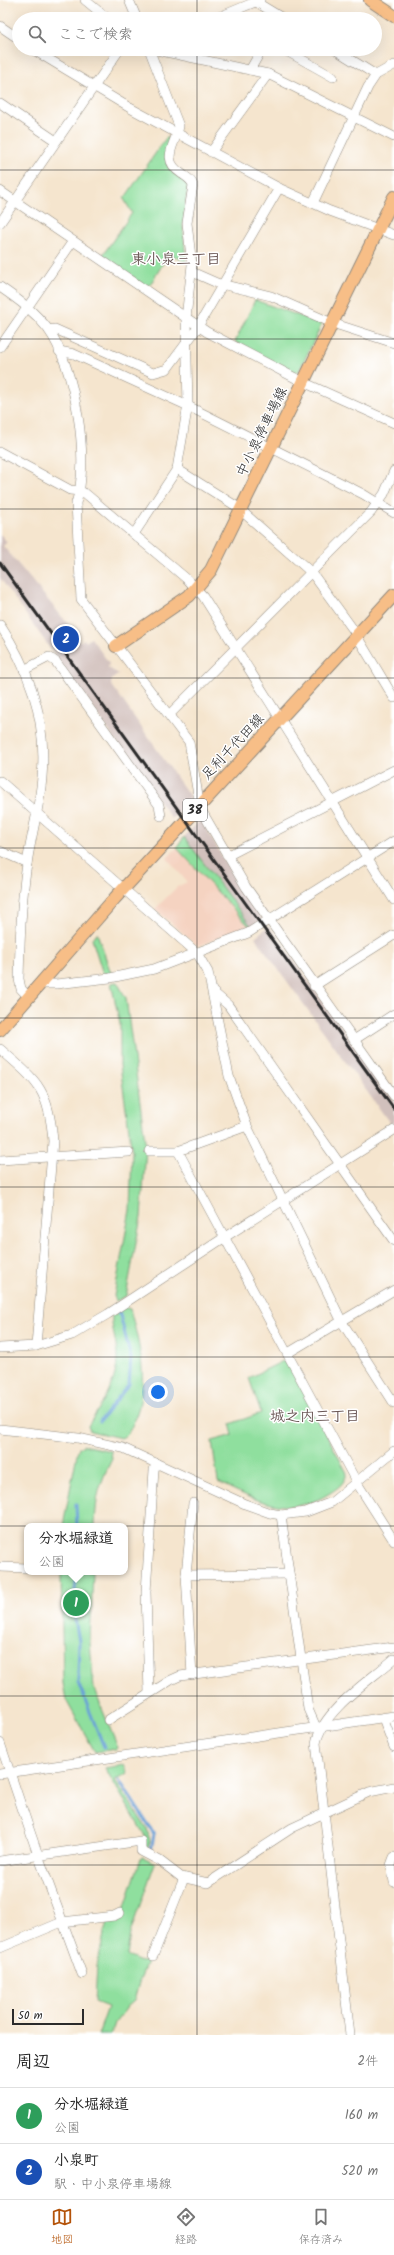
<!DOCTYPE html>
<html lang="ja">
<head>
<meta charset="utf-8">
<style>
  :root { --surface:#fff; --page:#f6f6f6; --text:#222; --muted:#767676; --line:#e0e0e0; --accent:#b45309 }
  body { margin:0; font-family:Kalam,"Klee One",sans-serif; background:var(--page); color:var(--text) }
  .scale { position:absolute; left:12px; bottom:10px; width:72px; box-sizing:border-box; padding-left:4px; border:2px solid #2b2b2b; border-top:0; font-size:11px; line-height:14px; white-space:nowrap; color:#2b2b2b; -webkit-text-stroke:3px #fff; paint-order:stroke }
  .you { position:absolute; left:158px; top:1392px; width:14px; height:14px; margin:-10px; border:3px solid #fff; border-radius:50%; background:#1a73e8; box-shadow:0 0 0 6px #1a73e833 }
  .badge { display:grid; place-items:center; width:26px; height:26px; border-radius:50%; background:var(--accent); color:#fff; font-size:13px; font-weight:700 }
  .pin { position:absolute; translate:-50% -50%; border:2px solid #fff; box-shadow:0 1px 4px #0006 }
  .popup { position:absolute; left:24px; top:1523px; width:104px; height:52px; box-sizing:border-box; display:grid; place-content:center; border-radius:8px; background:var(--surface); filter:drop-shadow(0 1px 3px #0005); font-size:13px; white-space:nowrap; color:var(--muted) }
  .popup b { font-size:15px; color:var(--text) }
  .popup::after { content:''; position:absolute; left:50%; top:100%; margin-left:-8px; border:8px solid transparent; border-top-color:var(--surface) }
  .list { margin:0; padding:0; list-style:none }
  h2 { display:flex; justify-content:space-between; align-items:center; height:52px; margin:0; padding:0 16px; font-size:17px }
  h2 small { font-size:13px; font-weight:400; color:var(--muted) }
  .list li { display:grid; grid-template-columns:26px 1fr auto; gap:12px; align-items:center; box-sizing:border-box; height:56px; padding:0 16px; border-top:1px solid var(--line) }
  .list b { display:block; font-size:15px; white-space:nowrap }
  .list p { margin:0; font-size:13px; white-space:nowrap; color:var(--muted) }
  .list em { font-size:13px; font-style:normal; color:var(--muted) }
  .icon { flex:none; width:22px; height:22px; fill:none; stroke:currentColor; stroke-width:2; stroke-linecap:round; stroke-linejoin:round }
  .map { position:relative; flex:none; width:394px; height:2035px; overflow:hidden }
  .search { position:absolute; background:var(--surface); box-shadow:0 4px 16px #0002; left:12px; right:12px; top:12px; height:44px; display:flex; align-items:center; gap:10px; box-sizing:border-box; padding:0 14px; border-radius:22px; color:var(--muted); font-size:15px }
  .sheet { height:164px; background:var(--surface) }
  nav { display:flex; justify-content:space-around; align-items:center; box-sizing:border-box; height:56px; border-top:1px solid var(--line); background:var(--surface); font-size:11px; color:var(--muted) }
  nav a { display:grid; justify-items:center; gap:2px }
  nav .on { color:var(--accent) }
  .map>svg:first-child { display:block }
</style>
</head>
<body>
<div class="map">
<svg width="394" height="2035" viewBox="0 0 394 2035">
  <rect width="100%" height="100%" fill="#fff"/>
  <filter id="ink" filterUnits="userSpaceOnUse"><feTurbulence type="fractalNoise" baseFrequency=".025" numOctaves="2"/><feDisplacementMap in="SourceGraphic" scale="8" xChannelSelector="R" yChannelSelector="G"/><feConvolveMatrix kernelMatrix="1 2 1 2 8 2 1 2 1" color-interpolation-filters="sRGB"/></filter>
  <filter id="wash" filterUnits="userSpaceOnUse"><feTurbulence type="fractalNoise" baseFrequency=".012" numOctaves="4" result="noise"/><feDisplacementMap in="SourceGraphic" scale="16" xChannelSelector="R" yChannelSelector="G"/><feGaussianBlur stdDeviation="0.9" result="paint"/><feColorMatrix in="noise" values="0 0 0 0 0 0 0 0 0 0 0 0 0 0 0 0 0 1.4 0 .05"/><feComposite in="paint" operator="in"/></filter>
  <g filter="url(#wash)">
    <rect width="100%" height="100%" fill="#f5e5ce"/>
    <path fill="#f5d3c1" d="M177,848L249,926L198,946L155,909L177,887L187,882L167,858Z"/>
    <g fill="#d1c0bc">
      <path d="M0,534L7,542L3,546L73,630L70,633L75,640L77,638L80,642L84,639L86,642L91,638L109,663L108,668L119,674L112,679L111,684L191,798L172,819L0,578Z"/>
      <path d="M201,819L237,883L262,918L259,922L251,926L184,837Z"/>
      <path d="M269,926L394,1100V1126H392L255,937Z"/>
    </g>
    <g fill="#8fdf9e" stroke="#5d8564">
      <path d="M166,138H169C162,163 167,170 188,183L183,225L186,262L169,254L148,288L102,256L132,213L124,199Z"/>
      <path d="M255,300L322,324L299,371L293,373L235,342Z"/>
      <path d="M184,837L251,926H249L177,848Z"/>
      <path d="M97,933L111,973L103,974L92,939Z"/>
      <path d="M117,982L126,998L146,1148L141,1217L126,1296L116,1301L114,1296L130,1210L132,1152L120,1065V1024L111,983Z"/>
      <path d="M123,1307L130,1309C140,1347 150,1383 134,1421C131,1428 129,1435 121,1438L90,1431L88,1426C101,1405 118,1382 117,1356C117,1342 111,1329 112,1316Z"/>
      <path d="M283,1361H287L347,1473C345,1483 338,1488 330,1493C290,1519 256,1501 218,1482L212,1441L233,1435L230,1424L261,1413L249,1378Z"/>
      <path d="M83,1445L111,1451L112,1459C99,1485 96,1496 95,1526H63L77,1454L79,1448Z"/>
      <path d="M61,1572H93L90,1642L94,1689L118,1748L117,1749L95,1752L66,1700L63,1683Z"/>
      <path d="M124,1765L128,1773L115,1780L147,1829L150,1841L147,1850L144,1848L145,1836L105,1768Z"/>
      <path d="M143,1857L155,1863L130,1933L127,1956L141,1962L148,1960L140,1979L134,2001L128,2006L115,2023L111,2035H98L108,2007L95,2002L97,1966L107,1921L122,1916L141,1858Z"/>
    </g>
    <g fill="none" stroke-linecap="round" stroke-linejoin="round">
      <g stroke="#69a0d7" stroke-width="3">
        <path d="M100,1421L129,1384L131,1358L119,1311"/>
        <path d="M76,1504L77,1526"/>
        <path d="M77,1572L73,1608L79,1641L78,1682L104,1747"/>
        <path d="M119,1780L154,1834L151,1851"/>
      </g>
    </g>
  </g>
  <g filter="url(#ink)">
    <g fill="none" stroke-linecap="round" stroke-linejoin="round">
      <defs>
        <g id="minor">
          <path d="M85,0L108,19"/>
          <path d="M129,0L137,19"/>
          <path d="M256,2L284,19"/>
          <path d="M214,19L260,0"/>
          <path d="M0,26L19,39"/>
          <path d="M32,49L130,108L279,188L330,211L394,235"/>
          <path d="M152,49L268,74L394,137"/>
          <path d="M283,49L333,77"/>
          <path d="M334,49L376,75"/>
          <path d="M250,70L262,49"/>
          <path d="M0,103L56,141"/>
          <path d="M211,152L268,74"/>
          <path d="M0,191L207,332L303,382L394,423"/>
          <path d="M313,203L368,87L376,75L394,65"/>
          <path d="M0,223L120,49"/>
          <path d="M192,272L217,283L271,296L332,323L394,343"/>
          <path d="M0,287C19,300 34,311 48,329C75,366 91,461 76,503L81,599L189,742L198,795L203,813L246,887L394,1096"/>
          <path d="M49,330L55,329L153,373L167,369L196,330L279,188"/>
          <path d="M0,347L73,241"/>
          <path d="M59,351L74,354L188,406L363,494L394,513"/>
          <path d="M0,452L70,490L80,491L86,494L188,580L203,596L394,900"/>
          <path d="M177,469L236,506L312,573L352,628L394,698"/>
          <path d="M134,534L177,469L186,416L188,406L186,318L192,265L187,223L193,185C191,179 186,177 182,174C159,159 176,144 179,126L149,49"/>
          <path d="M0,625C30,670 47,722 42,777C40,806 31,835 27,864C21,902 20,941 19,979L21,989L28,996"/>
          <path d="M24,670L49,657L56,662L159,805L161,816"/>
          <path d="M169,715L371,512L384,494L394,471"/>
          <path d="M0,781L197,953L208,972L229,1076L247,1126L342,1322L394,1403"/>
          <path d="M0,851L27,863"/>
          <path d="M227,856L394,770"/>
          <path d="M41,982L44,984H56L110,978L154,969L248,933L394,841"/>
          <path d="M314,986L394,935"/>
          <path d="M213,992L228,1005L394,1241"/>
          <path d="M354,1040L394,1014"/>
          <path d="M0,1049C37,1081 49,1089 53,1141L36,1346"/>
          <path d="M149,1151H178L247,1126"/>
          <path d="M178,1151L357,1483L394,1541"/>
          <path d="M0,1160L129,1152"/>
          <path d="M0,1348L36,1346L72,1335L108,1314L225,1237L394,1130"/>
          <path d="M288,1353L394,1290"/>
          <path d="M0,1429L78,1438L123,1448L245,1504L270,1513L281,1515L306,1512L332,1502L394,1451"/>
          <path d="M281,1515L308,1709L316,1727"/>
          <path d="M0,1567L27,1568"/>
          <path d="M186,1575L288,1574"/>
          <path d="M192,1675L186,1575L193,1503"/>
          <path d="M149,1693L146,1592L154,1470L156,1463"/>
          <path d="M383,1718L394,1747"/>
          <path d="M108,1720L171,1680L180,1676L394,1647"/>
          <path d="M0,1743L38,1855L82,1974"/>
          <path d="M0,1774L394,1716"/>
          <path d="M394,1857L391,1865L394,1882"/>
          <path d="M0,1861L141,1841V1851L160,1861L181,1877L208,1883L292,1828L369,1792L394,1787"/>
          <path d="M0,1948L62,1922L114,1916L120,1913"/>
          <path d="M153,1956L184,1878"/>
          <path d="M350,2035L316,1743C323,1710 369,1681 394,1659"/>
        </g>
        <g id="major">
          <path d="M370,0L394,16"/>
          <path d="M116,646L189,596L211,570L394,197"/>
          <path d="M0,1030L115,898L394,595"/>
        </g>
      </defs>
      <use href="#minor" stroke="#90887c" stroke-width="10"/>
      <use href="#major" stroke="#90887c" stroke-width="14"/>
      <use href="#minor" stroke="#fff" stroke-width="9"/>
      <use href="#major" stroke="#f7be87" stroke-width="12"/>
      <path stroke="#2b2b2b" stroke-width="3" d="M0,563L394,1109"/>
    </g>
  </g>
  <path fill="none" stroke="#2b2b2b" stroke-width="1" stroke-opacity="0.55" d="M197,0V19M197,49V2035M0,170H394M0,339H394M0,509H394M0,678H394M0,848H394M0,1018H394M0,1187H394M0,1357H394M0,1526H394M0,1696H394M0,1865H394"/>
  <g text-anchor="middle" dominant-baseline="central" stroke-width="3" stroke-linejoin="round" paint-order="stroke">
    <rect fill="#fff" stroke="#6b6b6b" stroke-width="1" x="183" y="799" width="24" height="22" rx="3"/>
    <g font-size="13" font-weight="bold" fill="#2b2b2b">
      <text x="195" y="810">38</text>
    </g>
    <g font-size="14" fill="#2b2b2b" stroke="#fff">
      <text transform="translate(262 432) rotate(-64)">中小泉停車場線</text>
      <text transform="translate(233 747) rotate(-47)">足利千代田線</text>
    </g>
    <g font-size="15" font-weight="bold" fill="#6a5755" stroke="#fff">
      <text x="176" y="260">東小泉三丁目</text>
      <text x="315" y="1417">城之内三丁目</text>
    </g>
  </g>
</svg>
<div class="scale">50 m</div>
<div class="you"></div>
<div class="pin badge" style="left:76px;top:1603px;background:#2e9e5b">1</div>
<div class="popup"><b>分水堀緑道</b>公園</div>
<div class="pin badge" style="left:66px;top:639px;background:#1a4fb4">2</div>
<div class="search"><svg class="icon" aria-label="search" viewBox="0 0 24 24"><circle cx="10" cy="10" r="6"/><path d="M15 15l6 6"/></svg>ここで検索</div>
</div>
<section class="sheet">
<h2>周辺<small>2件</small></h2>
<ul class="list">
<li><span class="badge" style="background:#2e9e5b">1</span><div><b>分水堀緑道</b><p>公園</p></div><em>160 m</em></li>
<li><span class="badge" style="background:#1a4fb4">2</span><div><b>小泉町</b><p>駅 · 中小泉停車場線</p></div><em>520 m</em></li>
</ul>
</section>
<nav>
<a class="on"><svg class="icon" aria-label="map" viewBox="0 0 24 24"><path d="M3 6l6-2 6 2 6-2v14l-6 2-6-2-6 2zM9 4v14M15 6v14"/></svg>地図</a>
<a><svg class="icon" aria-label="directions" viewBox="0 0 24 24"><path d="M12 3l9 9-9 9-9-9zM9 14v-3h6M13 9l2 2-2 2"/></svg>経路</a>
<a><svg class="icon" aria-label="saved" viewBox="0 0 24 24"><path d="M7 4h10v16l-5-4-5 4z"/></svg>保存済み</a>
</nav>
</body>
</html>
